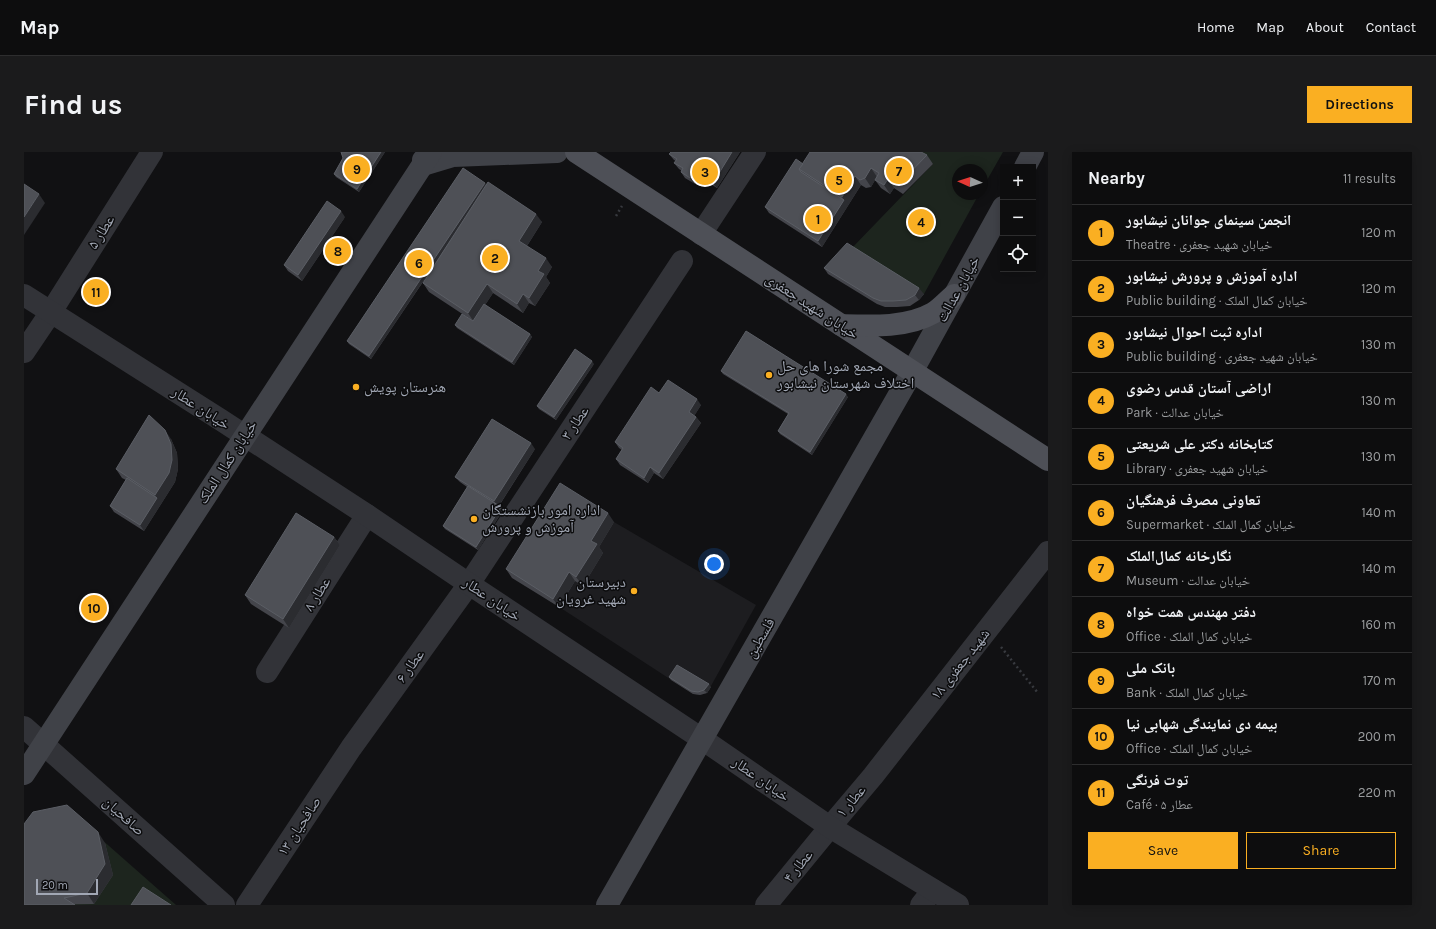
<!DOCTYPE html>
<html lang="en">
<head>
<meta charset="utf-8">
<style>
  :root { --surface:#0d0d0e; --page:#1b1b1c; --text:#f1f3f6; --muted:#9a9c9e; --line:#2d2d2e; --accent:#faaf22 }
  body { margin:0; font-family:Karla,"Noto Naskh Arabic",sans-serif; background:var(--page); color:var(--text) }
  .controls { position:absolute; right:12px; top:12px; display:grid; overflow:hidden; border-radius:0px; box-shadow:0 2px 10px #0003 }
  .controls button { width:36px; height:36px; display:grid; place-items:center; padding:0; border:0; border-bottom:1px solid var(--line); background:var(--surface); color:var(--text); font:20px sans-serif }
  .compass { position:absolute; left:928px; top:12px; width:36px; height:36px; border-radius:50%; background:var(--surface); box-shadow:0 2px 10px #0003; rotate:273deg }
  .scale { position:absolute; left:12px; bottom:10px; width:62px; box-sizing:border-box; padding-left:4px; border:2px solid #a1a7b4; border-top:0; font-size:11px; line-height:14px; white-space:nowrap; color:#a1a7b4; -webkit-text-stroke:3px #0c0c0d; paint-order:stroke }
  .you { position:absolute; left:690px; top:412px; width:14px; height:14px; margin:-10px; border:3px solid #fff; border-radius:50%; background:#1a73e8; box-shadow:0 0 0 6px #1a73e833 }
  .badge { display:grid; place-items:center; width:26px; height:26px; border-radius:50%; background:var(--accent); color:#111; font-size:13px; font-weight:700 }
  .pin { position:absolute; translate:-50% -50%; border:2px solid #fff; box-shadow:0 1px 4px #0006 }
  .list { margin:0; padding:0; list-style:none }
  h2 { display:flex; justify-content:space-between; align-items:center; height:52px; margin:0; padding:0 16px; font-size:17px }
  h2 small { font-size:13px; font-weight:400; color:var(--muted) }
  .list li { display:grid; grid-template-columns:26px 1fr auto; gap:12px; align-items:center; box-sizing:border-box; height:56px; padding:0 16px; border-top:1px solid var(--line) }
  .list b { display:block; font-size:15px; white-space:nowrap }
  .list p { margin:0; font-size:13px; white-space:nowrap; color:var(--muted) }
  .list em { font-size:13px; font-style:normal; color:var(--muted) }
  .actions { display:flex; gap:8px; padding:12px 16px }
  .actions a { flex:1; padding:9px 0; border:1px solid var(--accent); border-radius:0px; text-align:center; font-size:14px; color:var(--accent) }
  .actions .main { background:var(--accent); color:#111 }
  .icon { flex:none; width:22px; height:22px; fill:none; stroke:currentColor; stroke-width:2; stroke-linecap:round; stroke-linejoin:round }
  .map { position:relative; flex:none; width:1024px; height:753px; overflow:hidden; border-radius:0px }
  header { display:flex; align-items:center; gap:24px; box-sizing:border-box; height:56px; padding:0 20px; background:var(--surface); border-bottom:1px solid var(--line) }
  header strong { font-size:19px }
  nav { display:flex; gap:22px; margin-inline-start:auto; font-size:14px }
  .intro { display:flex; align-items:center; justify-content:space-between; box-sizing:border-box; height:96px; padding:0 24px }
  h1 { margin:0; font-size:28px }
  .button { padding:10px 18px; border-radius:0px; background:var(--accent); color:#111; font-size:14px; font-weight:700 }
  main { display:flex; gap:24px; padding:0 24px }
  aside { flex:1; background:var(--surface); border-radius:0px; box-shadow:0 2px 10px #0003 }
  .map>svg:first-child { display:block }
</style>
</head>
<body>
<header>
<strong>Map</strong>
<nav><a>Home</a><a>Map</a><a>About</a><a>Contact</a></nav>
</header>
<div class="intro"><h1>Find us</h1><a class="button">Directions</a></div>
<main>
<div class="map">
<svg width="1024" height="753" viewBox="0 0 1024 753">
  <rect width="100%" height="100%" fill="#111113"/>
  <path fill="#1d1d20" d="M537,338L542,340L590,370L732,453L683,541L676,543L669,542L486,423Z"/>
  <g fill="#1d251e">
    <path d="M890,0H979L958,37V18H934V42H955L900,142L827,97L909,12Z"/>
    <path d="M51,664L152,753H0Z"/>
  </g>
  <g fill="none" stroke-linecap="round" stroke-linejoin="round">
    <g stroke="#383a3f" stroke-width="2.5" stroke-dasharray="2 3" stroke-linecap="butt">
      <path d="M592,64L598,54"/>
      <path d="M977,495L1014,541"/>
    </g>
    <g stroke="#323338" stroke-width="22">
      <path d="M677,82L731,0"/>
      <path d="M0,200L27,160L128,0"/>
      <path d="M243,520L343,363"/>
      <path d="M0,575L200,753"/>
      <path d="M223,753L327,596L445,432L658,109"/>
      <path d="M742,753L806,675L849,624L1024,400"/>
      <path d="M897,753L909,738"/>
    </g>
    <path stroke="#323338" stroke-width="22" d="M0,143L197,268L343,363L445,432L678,587L806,675L934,753"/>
    <g stroke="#404248" stroke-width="22">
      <path d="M399,8V13L429,4L533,0"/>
      <path d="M1001,15L1009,0"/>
      <path d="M0,622L407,0"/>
      <path d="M583,753L888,220L979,55"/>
    </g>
    <g stroke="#4e5057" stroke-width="22">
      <path d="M552,0L1024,308"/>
      <path d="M817,173C846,174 883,176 909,161C916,157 923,149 930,143"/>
    </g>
  </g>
  <g fill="#44454b">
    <path d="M317,0H361L335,40L312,25L310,22L319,6Z"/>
    <path d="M647,0H716L693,36L683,30L681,34L673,28L671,32L661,26L657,20L658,19L655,17L650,11L652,9L650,8L645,2Z"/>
    <path d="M903,3L909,12L879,42L870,36L866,42L857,36L851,28L847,35L842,36L837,33L798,95L745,61L741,55L779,12Z"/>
    <path d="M462,33L518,70L503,94L528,115L522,125L526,131L511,154L505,151L499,161L469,141L461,153L506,182L508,185L490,213L433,176L431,173L449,169L405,140L399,131L434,78L347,207L325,192L323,189Z"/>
    <path d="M321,65L278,129L264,119L260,113Z"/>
    <path d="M800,116L900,142L895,148L886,154L873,155H861L853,152L804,122Z"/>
    <path d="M570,212L532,268L515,257L513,254Z"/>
    <path d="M697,219L824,245L788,303L756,282L754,279L764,262L699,222Z"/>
    <path d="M635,241L677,253L670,264L672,265L677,271L639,327L630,321L624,331L596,313L592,307L598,298L595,296L591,290Z"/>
    <path d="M147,287L153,301L154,317L151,330L120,379L90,360L86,354L102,328L98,326L92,317Z"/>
    <path d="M511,297L475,354L477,355L479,358L454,398L421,377L419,374L443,335L436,330L431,325Z"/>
    <path d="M590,370L575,395L579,401L559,434L551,429L535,455L488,426L482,417Z"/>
    <path d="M310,385L316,393L265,476L227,452L221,443Z"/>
    <path d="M645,525L687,535L683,541L676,543L669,542L647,528Z"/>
    <path d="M81,691L89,723L70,752L0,753Z"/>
  </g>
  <g fill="#2b2c30">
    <path d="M357,0H361L335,40L333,37Z"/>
    <path d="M708,0H716L693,36L689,31Z"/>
    <path d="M847,16L853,25L847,35L841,26Z"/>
    <path d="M669,23L673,28L671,32L666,26Z"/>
    <path d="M679,24L683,30L681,34L677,28Z"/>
    <path d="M831,24L837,33L798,95L794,89L820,48L818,45Z"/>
    <path d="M864,27L870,36L866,42L860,33Z"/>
    <path d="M461,31L463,34L347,207L345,204Z"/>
    <path d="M15,42L21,51L0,83V65Z"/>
    <path d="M317,59L321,65L278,129L274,123Z"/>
    <path d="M512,62L518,70L501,97L495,89Z"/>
    <path d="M522,106L528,115L522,125L526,131L511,154L505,146L514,119Z"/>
    <path d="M463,132L469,141L450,170L444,161Z"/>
    <path d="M895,136L900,142L895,148L891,143Z"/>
    <path d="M499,142L505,151L499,161L493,152Z"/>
    <path d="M506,182L508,185L490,213L488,210Z"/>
    <path d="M568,209L570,212L532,268L530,265Z"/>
    <path d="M822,242L824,245L788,303L786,300Z"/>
    <path d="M673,247L677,253L669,266L665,260Z"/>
    <path d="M672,265L677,271L639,327L635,321Z"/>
    <path d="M141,278L147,287L153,301L154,317L151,330L120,379L116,373L133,346L131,343Z"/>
    <path d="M507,291L511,297L474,355L470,349Z"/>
    <path d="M626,315L630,321L624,331L620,326Z"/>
    <path d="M477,355L479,358L454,398L452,395Z"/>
    <path d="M584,361L590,370L575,395L579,401L559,434L552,425L567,389Z"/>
    <path d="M310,385L316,393L265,476L259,467Z"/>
    <path d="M545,420L551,429L535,455L529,447Z"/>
    <path d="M685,532L687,535L683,541L680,538Z"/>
    <path d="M74,680L81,691L89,723L70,752L63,741Z"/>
  </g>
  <g fill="#4e5056" stroke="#5b5e65">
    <path d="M317,0H357L333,37L310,22L319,6Z"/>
    <path d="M647,0H708L689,31L679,24L677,28L669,23L666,26L657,20L659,16L650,11L653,7L645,2Z"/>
    <path d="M786,0H897L903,3L873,34L864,27L860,33L851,28L855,21L847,16L841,26L836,28L831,24L818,45L775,17Z"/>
    <path d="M772,7L779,12L775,17L777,20L820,48L794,89L741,55Z"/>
    <path d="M439,16L461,31L345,204L323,189Z"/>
    <path d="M464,30L512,62L495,89L522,106L514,119L520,122L505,146L499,142L493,152L463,132L444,161L399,131Z"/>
    <path d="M0,32L15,42L0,65Z"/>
    <path d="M303,49L317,59L274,123L260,113Z"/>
    <path d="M823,91L895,136L891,143L882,148L869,149H857L849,146L800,116Z"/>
    <path d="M460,152L506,182L488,210L431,173L438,162L449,169Z"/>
    <path d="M722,179L822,242L786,300L754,279L765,261L697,219Z"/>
    <path d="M551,197L568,209L530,265L513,254Z"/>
    <path d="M644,228L673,247L665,260L672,265L635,321L626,315L620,326L592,307L599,296L591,290L627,235L635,241Z"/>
    <path d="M125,263L141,278L147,292L148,308L145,321L131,343L92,317Z"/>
    <path d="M468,267L507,291L470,349L431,325Z"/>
    <path d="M103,326L133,346L116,373L86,354Z"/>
    <path d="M536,331L584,361L567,389L573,392L552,425L545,420L529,447L482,417Z"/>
    <path d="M444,334L477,355L452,395L419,374Z"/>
    <path d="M272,361L310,385L259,467L221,443Z"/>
    <path d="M653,513L685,532L680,538L674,540L667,539L645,525Z"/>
    <path d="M43,653L74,680L81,712L63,741L40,746L51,753H0V672L9,660Z"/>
    <path d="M119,735L147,753H107Z"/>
  </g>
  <g fill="#faaf22" stroke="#0c0c0d" stroke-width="1.5">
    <circle cx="745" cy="223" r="4"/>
    <circle cx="332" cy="235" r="4"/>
    <circle cx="450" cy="367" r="4"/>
    <circle cx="610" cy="439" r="4"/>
  </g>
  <g text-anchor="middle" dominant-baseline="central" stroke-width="3" stroke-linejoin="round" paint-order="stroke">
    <g font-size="15" fill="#a1a7b4" stroke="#0c0c0d">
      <text transform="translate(77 80) rotate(-58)">عطار ۵</text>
      <text transform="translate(934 137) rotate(-61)">خیابان عدالت</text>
      <text transform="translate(788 154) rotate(33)">خیابان شهید جعفری</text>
      <text transform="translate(177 256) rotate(33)">خیابان عطار</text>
      <text transform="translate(551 271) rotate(-56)">عطار ۳</text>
      <text transform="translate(203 310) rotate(-57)">خیابان کمال الملک</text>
      <text transform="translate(293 442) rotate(-58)">عطار ۸</text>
      <text transform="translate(468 447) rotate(34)">خیابان عطار</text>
      <text transform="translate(736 486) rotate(-60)">فلسطین</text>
      <text transform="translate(936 512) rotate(-52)">شهید جعفری ۱۸</text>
      <text transform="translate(386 514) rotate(-54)">عطار ۶</text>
      <text transform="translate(737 627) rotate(35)">خیابان عطار</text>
      <text transform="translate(827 649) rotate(-50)">عطار ۱</text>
      <text transform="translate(100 664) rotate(42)">صافحیان</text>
      <text transform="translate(275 674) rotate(-57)">صافحیان ۱۳</text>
      <text transform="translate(774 714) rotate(-51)">عطار ۴</text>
    </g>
    <g font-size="15" fill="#a1a7b4" stroke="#0c0c0d" text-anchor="start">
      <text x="753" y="214">مجمع شورا های حل<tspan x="753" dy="17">اختلاف شهرستان نیشابور</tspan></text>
      <text x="340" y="235">هنرستان پویش</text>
      <text x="458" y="358">اداره امور بازنشستگان<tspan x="458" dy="17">آموزش و پرورش</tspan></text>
      <text x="602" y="430" text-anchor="end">دبیرستان<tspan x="602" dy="17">شهید غرویان</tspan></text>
    </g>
  </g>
</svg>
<div class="controls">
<button>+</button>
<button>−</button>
<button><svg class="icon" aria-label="locate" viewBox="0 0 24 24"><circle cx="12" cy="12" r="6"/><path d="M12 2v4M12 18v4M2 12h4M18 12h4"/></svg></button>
</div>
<svg class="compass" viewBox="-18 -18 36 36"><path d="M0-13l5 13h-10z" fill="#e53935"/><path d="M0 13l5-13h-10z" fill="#9a9c9e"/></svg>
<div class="scale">20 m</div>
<div class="you"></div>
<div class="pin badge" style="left:794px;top:67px">1</div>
<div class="pin badge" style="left:471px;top:106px">2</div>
<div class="pin badge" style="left:681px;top:20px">3</div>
<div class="pin badge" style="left:897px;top:70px">4</div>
<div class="pin badge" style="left:815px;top:28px">5</div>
<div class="pin badge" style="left:395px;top:111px">6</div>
<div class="pin badge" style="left:875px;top:19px">7</div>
<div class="pin badge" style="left:314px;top:99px">8</div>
<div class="pin badge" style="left:333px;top:17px">9</div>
<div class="pin badge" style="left:70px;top:456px">10</div>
<div class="pin badge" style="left:72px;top:140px">11</div>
</div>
<aside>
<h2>Nearby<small>11 results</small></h2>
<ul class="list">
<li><span class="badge">1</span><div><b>انجمن سینمای جوانان نیشابور</b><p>Theatre · خیابان شهید جعفری</p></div><em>120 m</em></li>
<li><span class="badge">2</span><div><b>اداره آموزش و پرورش نیشابور</b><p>Public building · خیابان کمال الملک</p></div><em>120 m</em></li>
<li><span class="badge">3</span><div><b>اداره ثبت احوال نیشابور</b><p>Public building · خیابان شهید جعفری</p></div><em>130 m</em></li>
<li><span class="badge">4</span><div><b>اراضی آستان قدس رضوی</b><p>Park · خیابان عدالت</p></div><em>130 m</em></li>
<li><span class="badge">5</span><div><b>کتابخانه دکتر علی شریعتی</b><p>Library · خیابان شهید جعفری</p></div><em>130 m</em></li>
<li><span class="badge">6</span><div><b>تعاونی مصرف فرهنگیان</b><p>Supermarket · خیابان کمال الملک</p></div><em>140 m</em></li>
<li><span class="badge">7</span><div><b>نگارخانه کمال‌الملک</b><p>Museum · خیابان عدالت</p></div><em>140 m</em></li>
<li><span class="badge">8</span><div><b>دفتر مهندس همت خواه</b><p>Office · خیابان کمال الملک</p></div><em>160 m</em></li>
<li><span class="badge">9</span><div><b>بانک ملی</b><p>Bank · خیابان کمال الملک</p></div><em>170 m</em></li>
<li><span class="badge">10</span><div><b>بیمه دی نمایندگی شهابی نیا</b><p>Office · خیابان کمال الملک</p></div><em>200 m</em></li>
<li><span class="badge">11</span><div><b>توت فرنگی</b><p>Café · عطار ۵</p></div><em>220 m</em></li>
</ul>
<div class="actions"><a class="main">Save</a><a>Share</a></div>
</aside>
</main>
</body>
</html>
